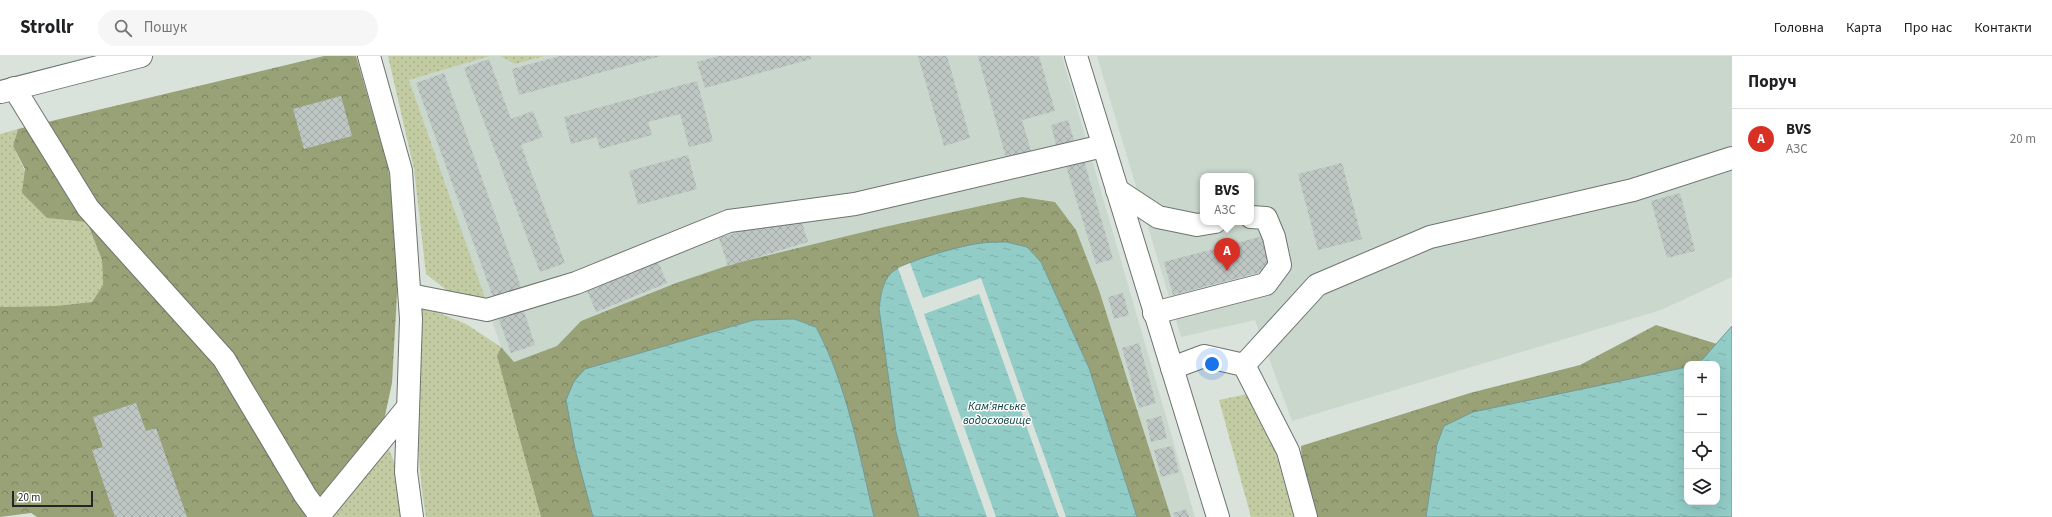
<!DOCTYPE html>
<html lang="uk">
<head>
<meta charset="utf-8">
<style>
  :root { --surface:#fff; --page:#f6f6f6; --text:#202124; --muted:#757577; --line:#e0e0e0; --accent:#d93025 }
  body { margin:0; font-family:"Source Sans 3",sans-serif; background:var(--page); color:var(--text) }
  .controls { position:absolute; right:12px; bottom:12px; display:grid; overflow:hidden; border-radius:8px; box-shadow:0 4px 16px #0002 }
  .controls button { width:36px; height:36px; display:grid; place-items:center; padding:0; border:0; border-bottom:1px solid var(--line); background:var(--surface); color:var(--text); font:20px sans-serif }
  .scale { position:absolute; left:12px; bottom:10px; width:81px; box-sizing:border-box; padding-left:4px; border:2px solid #232624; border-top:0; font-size:11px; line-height:14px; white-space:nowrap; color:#232624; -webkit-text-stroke:3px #fff; paint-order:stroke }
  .you { position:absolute; left:1212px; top:308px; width:14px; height:14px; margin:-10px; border:3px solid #fff; border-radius:50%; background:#1a73e8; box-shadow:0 0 0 6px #1a73e833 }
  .badge { display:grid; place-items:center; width:26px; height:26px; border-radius:50%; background:var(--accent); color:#fff; font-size:13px; font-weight:700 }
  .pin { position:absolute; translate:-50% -33px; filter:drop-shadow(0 1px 2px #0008) }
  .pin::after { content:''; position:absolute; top:21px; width:14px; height:12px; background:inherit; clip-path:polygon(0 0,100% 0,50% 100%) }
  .popup { position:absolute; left:1200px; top:117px; width:54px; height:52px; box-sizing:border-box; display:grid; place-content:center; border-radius:8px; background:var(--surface); filter:drop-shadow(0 1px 3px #0005); font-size:13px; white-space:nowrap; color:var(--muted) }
  .popup b { font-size:15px; color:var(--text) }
  .popup::after { content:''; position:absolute; left:50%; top:100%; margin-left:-8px; border:8px solid transparent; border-top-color:var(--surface) }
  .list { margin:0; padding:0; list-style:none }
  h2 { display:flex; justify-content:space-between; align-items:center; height:52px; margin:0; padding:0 16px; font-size:17px }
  h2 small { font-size:13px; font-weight:400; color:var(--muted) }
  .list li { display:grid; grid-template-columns:26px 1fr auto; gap:12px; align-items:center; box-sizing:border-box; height:60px; padding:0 16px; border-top:1px solid var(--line) }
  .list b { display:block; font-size:15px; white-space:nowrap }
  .list p { margin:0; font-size:13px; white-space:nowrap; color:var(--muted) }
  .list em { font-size:13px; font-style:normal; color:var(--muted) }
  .icon { flex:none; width:22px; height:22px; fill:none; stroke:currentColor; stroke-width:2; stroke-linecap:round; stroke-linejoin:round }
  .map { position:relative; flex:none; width:1732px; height:461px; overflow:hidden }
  header { display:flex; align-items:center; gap:24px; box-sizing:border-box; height:56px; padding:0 20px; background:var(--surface); border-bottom:1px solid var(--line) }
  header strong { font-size:19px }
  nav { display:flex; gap:22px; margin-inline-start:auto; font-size:14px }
  .search { width:280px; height:36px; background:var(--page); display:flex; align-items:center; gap:10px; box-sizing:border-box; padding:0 14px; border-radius:22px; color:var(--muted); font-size:15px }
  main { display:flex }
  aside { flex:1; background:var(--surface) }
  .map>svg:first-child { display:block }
</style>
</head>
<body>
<header>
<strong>Strollr</strong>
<div class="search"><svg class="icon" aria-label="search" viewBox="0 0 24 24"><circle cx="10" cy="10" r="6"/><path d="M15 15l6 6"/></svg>Пошук</div>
<nav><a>Головна</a><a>Карта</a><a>Про нас</a><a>Контакти</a></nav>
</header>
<main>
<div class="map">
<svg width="1732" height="461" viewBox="0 0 1732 461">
  <defs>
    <pattern id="grass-dots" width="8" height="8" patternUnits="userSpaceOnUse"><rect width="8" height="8" fill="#c3cba2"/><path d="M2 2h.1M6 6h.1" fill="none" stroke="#a7ae8b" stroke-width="1.8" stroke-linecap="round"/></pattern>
    <pattern id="forest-crowns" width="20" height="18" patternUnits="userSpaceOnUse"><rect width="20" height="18" fill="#99a177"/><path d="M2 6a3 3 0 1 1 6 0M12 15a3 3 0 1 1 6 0" fill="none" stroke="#7c8361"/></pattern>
    <pattern id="water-ripples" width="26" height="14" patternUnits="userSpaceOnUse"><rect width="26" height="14" fill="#92ccc7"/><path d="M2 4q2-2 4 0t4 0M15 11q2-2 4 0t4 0" fill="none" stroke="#7eafab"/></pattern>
    <pattern id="building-cross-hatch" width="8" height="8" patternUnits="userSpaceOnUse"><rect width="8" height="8" fill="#bec7c4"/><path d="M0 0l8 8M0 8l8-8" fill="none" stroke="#a3aba8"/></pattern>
  </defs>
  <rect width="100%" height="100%" fill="#dae2dc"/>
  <g fill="#c9d7cd" fill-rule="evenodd">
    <path d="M490,0H500L515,8L545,0H1062L1195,461H1171L1099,234L1055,146L1022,141L884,171L732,208L676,227L581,265L557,290L514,306L501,291L409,24Z"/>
    <path d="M1097,0H1732V221L1661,254L1292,365L1255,264L1181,281ZM1203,120H1251V166H1203Z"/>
  </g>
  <g fill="url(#grass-dots)">
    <path d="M388,0H490L409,24L485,242L449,236L426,218L414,113Z"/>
    <path d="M500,0H545L515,8Z"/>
    <path d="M18,73L13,90L47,162L87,166L102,204L103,229L92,246L55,250L0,251V78Z"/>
    <path d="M420,249L466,268L501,291L497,300L541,461H426C414,392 417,320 420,249Z"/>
    <path d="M1252,337L1277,401L1294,461H1251L1219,344Z"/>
    <path d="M388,391L397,413L405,461H328Z"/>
  </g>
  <g fill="url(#forest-crowns)">
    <path d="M324,0H356L388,111L399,203L392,327L383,369L310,461H37L31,457L0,461V251L55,250L92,246L103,229L102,204L87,166L47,162L22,137L25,113L13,90L18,73Z"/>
    <path d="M1022,141L1055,146L1076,174L1099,234L1171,461H1137L1089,312L1041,206L1027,191L1006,186L882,233L879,252L896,376L919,461H874C859,397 847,329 816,271L794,263L754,264L585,313L589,447L593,461H541L497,300L501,291L514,306L557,290L581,265L676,227L732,208L884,171Z"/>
    <path d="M1656,269L1717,288C1708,299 1702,308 1687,308V311L1647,320L1437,388L1426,461H1316L1302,408L1301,390L1470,337L1580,309Z"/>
  </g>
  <g fill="url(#water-ripples)" stroke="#719a96">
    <path d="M1006,186L1027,191L1041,206L1089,312L1137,461H919L896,376L879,252C881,239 882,227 891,217C904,205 963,189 982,187C990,186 998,186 1006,186Z"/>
    <path d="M794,263L816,271C847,329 859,397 874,461H593L575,393L566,344L574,325L585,313L754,264Z"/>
    <path d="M1732,270V461H1426L1437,388L1444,370L1473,356L1687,311V446H1717V308H1695L1701,305Z"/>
  </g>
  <path fill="#dae2dc" d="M910,207L923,242L981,222L1066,461H1059L979,238L924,258L996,461H987L898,212Z"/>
  <g fill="url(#building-cross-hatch)">
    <path d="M560,0H661L519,39L512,13Z"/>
    <path d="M718,0H811V3L705,32L697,6Z"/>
    <path d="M918,0H947L970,82L944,90Z"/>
    <path d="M978,0H1039L1055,55L1022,64L1031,95L1006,102Z"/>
    <path d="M489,3L511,63L533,55L543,81L521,89L565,207L540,216L464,12Z"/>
    <path d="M444,17L521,231L493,241L416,27Z"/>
    <path d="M697,25L713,85L689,91L680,58L648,66L652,79L600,93L597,81L571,88L564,61Z"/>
    <path d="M341,40L352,80L304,93L293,53Z"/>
    <path d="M1068,64L1075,88L1057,93L1051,69Z"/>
    <path d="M688,99L697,133L638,149L629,115Z"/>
    <path d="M1084,105L1113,203L1096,208L1066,110Z"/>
    <path d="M1342,107L1362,183L1318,194L1298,118Z"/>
    <path d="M1680,137L1695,195L1667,202L1651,145Z"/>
    <path d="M787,161L801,164L808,186L728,210L719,182Z"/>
    <path d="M1267,179L1276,212L1173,239L1164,206Z"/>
    <path d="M657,203L667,227L596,256L586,232Z"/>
    <path d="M1123,237L1129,259L1114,263L1108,241Z"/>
    <path d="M522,249L535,289L511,297L497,258Z"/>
    <path d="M1139,287L1156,347L1139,352L1122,292Z"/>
    <path d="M136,347L146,375L156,372L187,461H115L92,394L103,391L93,361Z"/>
    <path d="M1161,360L1167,382L1151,386L1146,364Z"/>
    <path d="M1172,390L1179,416L1161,421L1154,394Z"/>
    <path d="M1186,453L1189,461H1175L1173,457Z"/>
  </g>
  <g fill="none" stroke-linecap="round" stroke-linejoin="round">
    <defs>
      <g id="minor">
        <path d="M369,0L401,115L411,263L406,416L412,461"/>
        <path d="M1076,0L1218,461"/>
        <path d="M14,32L88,152L224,303L305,439L321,461"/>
        <path d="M1,36L141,0"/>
        <path d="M1117,134L1158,161L1197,169L1215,166"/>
        <path d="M410,239L487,254L576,227L729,165L855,148L1103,90"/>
        <path d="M1154,257L1266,228L1280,209L1274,181L1266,162L1251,161"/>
        <path d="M1244,309L1317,229L1430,181L1633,134L1732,102"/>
        <path d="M1172,312L1204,300L1244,309L1288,395L1306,461"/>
        <path d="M318,461L408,351"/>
      </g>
    </defs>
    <use href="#minor" stroke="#6d746f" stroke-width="24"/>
    <use href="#minor" stroke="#fff" stroke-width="22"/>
  </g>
  <g text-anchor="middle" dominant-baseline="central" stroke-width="3" stroke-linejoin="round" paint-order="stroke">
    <g font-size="12" font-style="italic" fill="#043c39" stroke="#fff">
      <text x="997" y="350">Кам'янське<tspan x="997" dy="14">водосховище</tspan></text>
    </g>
  </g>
</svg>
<div class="controls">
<button>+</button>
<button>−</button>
<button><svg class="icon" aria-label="locate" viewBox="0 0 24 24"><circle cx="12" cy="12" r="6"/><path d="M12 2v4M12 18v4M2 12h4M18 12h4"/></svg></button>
<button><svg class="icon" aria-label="layers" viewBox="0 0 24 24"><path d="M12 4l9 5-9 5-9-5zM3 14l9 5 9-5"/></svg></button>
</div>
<div class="scale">20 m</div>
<div class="you"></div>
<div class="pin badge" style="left:1227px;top:215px">A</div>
<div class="popup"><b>BVS</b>АЗС</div>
</div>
<aside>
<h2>Поруч<small></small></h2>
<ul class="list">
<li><span class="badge">A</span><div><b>BVS</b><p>АЗС</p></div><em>20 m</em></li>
</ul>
</aside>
</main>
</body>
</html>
